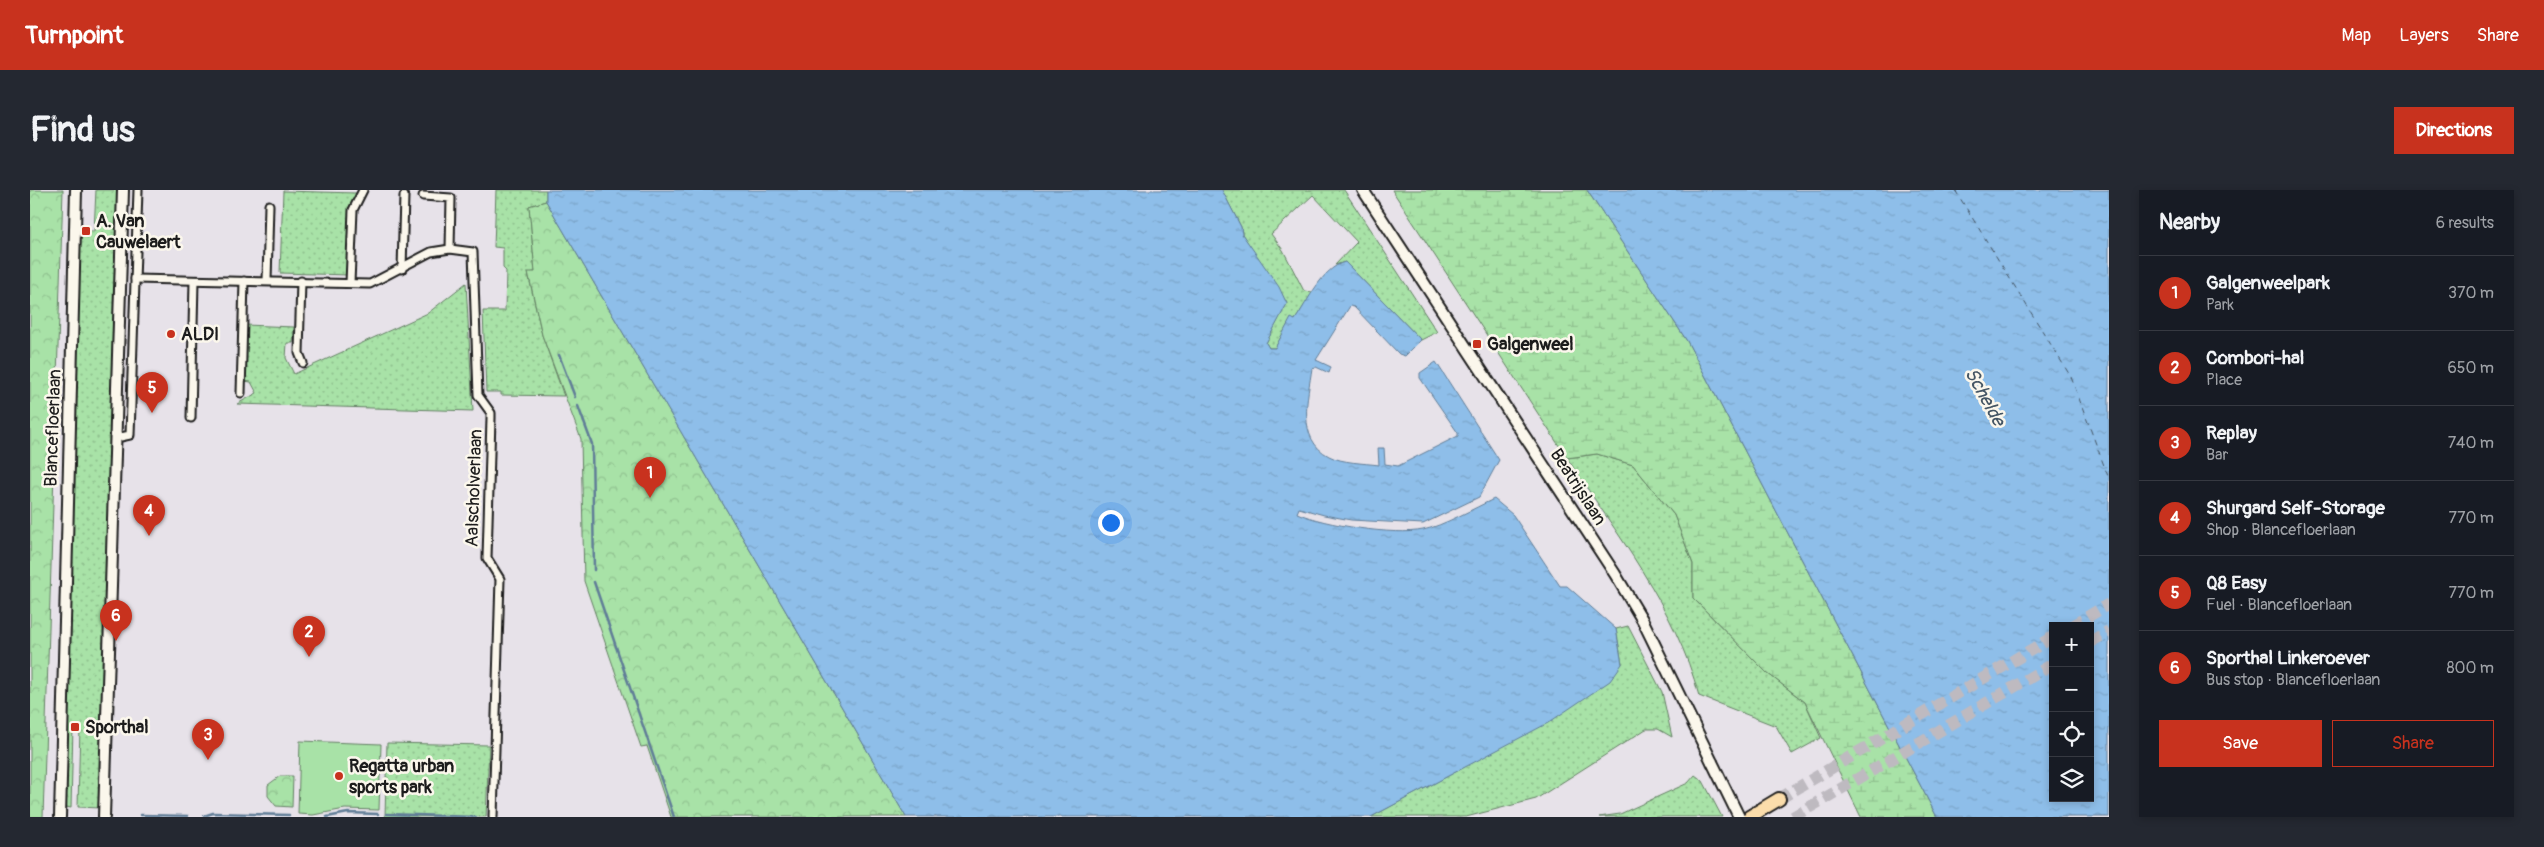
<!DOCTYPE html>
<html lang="en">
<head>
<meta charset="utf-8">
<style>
  :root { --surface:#171b24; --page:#242831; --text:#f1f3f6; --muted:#9ea1a6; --line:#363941; --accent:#c8321e }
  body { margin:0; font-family:Pangolin,sans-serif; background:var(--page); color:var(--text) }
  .controls { position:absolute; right:15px; bottom:15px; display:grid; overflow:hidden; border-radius:0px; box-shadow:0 2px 8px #0003 }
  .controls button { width:45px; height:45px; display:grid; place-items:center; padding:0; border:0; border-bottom:1px solid var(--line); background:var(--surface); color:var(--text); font:25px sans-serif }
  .you { position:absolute; left:1080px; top:332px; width:18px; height:18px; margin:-12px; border:4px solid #fff; border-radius:50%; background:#1a73e8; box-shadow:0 0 0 8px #1a73e833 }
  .badge { display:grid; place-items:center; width:32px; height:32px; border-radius:50%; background:var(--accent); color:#fff; font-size:16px; font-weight:700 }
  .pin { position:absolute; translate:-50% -41px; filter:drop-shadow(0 1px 2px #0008) }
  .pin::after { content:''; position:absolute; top:26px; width:18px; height:15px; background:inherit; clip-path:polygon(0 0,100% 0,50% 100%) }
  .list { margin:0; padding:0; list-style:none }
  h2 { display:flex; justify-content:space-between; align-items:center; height:65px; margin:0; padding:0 20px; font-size:21px }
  h2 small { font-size:16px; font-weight:400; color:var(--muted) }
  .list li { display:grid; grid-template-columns:32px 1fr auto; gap:15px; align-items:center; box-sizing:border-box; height:75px; padding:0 20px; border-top:1px solid var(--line) }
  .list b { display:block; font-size:19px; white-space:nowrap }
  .list p { margin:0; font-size:16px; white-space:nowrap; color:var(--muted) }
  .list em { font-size:16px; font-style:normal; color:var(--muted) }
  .actions { display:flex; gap:10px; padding:15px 20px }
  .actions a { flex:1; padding:11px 0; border:1px solid var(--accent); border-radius:0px; text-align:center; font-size:18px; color:var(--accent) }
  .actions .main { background:var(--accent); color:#fff }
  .icon { flex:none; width:28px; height:28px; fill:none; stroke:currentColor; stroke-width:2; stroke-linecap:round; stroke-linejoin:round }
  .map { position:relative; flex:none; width:2079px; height:627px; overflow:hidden; border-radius:0px }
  header { display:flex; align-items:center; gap:30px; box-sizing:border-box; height:70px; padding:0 25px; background:var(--accent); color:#fff }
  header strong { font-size:24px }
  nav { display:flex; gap:28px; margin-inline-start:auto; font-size:18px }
  .intro { display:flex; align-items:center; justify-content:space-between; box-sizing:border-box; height:120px; padding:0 30px }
  h1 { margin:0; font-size:35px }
  .button { padding:12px 22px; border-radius:0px; background:var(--accent); color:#fff; font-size:18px; font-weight:700 }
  main { display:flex; gap:30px; padding:0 30px }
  aside { flex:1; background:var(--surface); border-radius:0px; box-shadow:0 2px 8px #0003 }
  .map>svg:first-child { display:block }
</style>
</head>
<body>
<header>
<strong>Turnpoint</strong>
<nav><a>Map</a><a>Layers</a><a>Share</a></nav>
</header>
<div class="intro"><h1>Find us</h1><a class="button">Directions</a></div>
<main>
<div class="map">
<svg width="2079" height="627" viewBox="0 0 2079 627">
  <defs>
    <pattern id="grass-dots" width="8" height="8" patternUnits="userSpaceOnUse" patternTransform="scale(1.25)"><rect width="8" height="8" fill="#a8e2a7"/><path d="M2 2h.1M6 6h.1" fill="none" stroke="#90c18f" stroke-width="1.8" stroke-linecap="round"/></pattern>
    <pattern id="wetland-marsh" width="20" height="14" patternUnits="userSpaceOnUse" patternTransform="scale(1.25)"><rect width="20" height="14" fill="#a8e2a7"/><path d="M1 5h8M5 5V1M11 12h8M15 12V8" fill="none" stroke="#90c18f"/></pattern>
    <pattern id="park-crowns" width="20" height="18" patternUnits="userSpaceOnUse" patternTransform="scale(1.25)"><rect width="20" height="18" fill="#a8e2a7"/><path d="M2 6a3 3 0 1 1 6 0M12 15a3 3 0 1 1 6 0" fill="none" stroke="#90c18f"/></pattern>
    <pattern id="water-ripples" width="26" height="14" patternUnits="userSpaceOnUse" patternTransform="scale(1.25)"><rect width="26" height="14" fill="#8ebee9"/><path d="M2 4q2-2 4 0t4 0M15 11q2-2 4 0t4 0" fill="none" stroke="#7aa3c7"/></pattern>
  </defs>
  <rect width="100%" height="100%" fill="#e7e2e9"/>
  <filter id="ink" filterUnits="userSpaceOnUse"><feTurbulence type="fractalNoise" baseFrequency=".02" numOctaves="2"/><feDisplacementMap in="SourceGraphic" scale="10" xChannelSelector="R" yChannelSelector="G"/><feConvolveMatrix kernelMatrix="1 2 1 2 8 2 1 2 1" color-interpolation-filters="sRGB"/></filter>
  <g filter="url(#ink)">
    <g fill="url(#grass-dots)" stroke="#627f62">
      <path d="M66,0H88L71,618L48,617L50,536H43L41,618L36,617L38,558L35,545L49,41H64Z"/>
      <path d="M466,0H516V11L499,16L505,82L498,83L512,145L534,206L471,205V202H456L453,121H475L476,81L473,78V58L464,57Z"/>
      <path d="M1192,0H1314L1407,142L1391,150L1315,72L1305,75L1327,52L1283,5L1241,44L1253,60L1274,101L1283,102L1265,130L1261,129L1245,158H1239L1236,153L1257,113L1212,44L1211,37Z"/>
      <path d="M253,1L326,3L319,85L250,83Z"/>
      <path d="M436,93L443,221L207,214L227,203L221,192L214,191L215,135L264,137L263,153H257L256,168L264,184L398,123Z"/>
      <path d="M1567,264L1603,275L1644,325L1663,374V408L1737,483L1775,512L1791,548L1762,564L1746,536L1669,506C1646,418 1586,343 1537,268Z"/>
      <path d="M1598,436L1632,502L1642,547L1628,539H1616L1506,609L1436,627H1341L1431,579L1592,474L1586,439Z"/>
      <path d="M357,553L459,555L456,627H355Z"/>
      <path d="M1665,585L1673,591L1692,627H1569L1590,624L1658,593Z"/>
    </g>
    <path fill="url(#wetland-marsh)" stroke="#627f62" d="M1362,0H1557L1657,151L1907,627H1831L1775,512L1737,483L1663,408V374L1644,325L1603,275L1567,264L1537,268Z"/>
    <g fill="url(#park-crowns)" stroke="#627f62">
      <path d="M0,0H33L13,627H0Z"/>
      <path d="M516,11L876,627H641L617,556L611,557L554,391L551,249L512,145L498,82H505L499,16Z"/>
      <path d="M250,586H263L262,617L246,616L238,606V595Z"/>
    </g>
    <path fill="#a8e2a7" stroke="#627f62" d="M270,551L351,554L349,620L315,619L283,625L268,624Z"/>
    <g fill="url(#water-ripples)" stroke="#607d97" fill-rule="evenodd">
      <path d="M516,0H1192L1211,37L1212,44L1249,97L1257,114L1236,153L1239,158H1245L1261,128L1265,130C1278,111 1292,78 1315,72L1391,150L1375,166L1369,164L1324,117L1320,116L1286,170L1301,177L1299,183L1286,177L1282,178C1278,207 1266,249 1299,266C1312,273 1334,273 1349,275L1348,258H1354L1355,274L1368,276L1428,246V243L1390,188V183L1406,172L1469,270L1449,307L1393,334L1321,330L1294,325L1269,318L1267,323C1294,335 1365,346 1393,340C1413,336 1444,318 1464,309L1483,325L1530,396H1537L1586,439L1592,474L1580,491L1518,533L1341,627H876L516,11Z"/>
      <path d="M1557,0H2079V627H1907L1657,151ZM2023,436H2060V608H2023Z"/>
    </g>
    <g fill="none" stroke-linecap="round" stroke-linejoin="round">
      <g stroke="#607d97" stroke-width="2.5">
        <path d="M529,165L545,207"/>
        <path d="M548,216L562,254L564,380"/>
        <path d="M564,392L644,627"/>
        <path d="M356,624L446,627"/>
        <path d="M111,625L158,626"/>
        <path d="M174,626L183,623L259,625"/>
        <path d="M297,627L318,623L348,624"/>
      </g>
      <path stroke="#445564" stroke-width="1" stroke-dasharray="6 5" stroke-linecap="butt" d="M1925,0L2041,187L2079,289"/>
      <g stroke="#bebac0" stroke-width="12" stroke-dasharray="12 6" stroke-linecap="butt">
        <path d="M2042,436L2079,414"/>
        <path d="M2060,452L2079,441"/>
        <path d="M1749,609L2023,447"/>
        <path d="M1763,627L2023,474"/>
      </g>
      <defs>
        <g id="street">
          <path d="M420,59L443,62L448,205L461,223V228L457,368L470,389L463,627"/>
          <path d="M372,79L374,6"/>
          <path d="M105,89L340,94L401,62L420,59L421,8L393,6"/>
          <path d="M237,91L239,15"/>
          <path d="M271,91L269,163L273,173"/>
          <path d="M320,93L323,20L333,0"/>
          <path d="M211,203L214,91"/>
          <path d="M161,228L164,91"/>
          <path d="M86,248L100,245L108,0"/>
        </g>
        <g id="secondary">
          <path d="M1333,0L1585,384L1613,431L1682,572"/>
          <path d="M30,627L46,0"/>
          <path d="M74,627L93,0"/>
        </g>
        <path id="highway" d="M1719,627L1749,609"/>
      </defs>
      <use href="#street" stroke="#1c1c1c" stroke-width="11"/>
      <use href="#secondary" stroke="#1c1c1c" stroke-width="14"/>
      <use href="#highway" stroke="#1c1c1c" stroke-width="16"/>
      <use href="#street" stroke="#fbf7ec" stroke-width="7"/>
      <use href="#secondary" stroke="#fbf7ec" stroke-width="10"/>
      <use href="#highway" stroke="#fbddab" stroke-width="12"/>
      <defs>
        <path id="secondary-bridge" d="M1682,572L1709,627"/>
      </defs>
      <use href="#secondary-bridge" stroke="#1c1c1c" stroke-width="14" stroke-linecap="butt"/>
      <use href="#secondary-bridge" stroke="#fbf7ec" stroke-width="10"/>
    </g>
  </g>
  <g fill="#c8321e" stroke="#fbf7ec" stroke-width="2">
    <rect x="51" y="36" width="10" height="10" rx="2.5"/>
    <circle cx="141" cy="144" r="5"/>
    <rect x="1442" y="149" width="10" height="10" rx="2.5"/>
    <rect x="40" y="532" width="10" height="10" rx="2.5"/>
    <circle cx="309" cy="586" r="5"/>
  </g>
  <g text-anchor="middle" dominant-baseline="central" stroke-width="5" stroke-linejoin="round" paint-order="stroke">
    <g font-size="18" font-weight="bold" fill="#1c1c1c" stroke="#fbf7ec" text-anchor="start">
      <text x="66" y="31">A. Van<tspan x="66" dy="21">Cauwelaert</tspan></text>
      <text x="151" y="144">ALDI</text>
      <text x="1457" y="154">Galgenweel</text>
      <text x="55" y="537">Sporthal</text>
      <text x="319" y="576">Regatta urban<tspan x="319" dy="21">sports park</tspan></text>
    </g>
    <g font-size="18" fill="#1c1c1c" stroke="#fbf7ec">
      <text transform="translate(23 238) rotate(-88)">Blancefloerlaan</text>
      <text transform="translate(1548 297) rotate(57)">Beatrijslaan</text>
      <text transform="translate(444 298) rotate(-88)">Aalscholverlaan</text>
    </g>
    <g font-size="19" font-style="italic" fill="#445564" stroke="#fbf7ec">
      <text transform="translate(1955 207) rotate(61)">Schelde</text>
    </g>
  </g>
</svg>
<div class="controls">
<button>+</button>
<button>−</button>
<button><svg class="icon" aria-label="locate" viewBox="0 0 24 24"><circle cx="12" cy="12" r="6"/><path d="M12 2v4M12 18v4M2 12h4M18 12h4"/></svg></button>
<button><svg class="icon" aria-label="layers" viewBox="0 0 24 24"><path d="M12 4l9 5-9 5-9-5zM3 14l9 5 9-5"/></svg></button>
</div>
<div class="you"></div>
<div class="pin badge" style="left:620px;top:308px">1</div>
<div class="pin badge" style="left:279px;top:467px">2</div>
<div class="pin badge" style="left:178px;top:570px">3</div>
<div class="pin badge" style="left:119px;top:346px">4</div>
<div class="pin badge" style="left:122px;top:223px">5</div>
<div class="pin badge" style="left:86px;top:451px">6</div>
</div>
<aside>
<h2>Nearby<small>6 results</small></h2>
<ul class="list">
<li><span class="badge">1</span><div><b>Galgenweelpark</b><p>Park</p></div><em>370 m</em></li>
<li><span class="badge">2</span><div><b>Combori-hal</b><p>Place</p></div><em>650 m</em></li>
<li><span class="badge">3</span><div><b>Replay</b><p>Bar</p></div><em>740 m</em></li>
<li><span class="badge">4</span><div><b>Shurgard Self-Storage</b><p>Shop · Blancefloerlaan</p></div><em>770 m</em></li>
<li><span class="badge">5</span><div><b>Q8 Easy</b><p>Fuel · Blancefloerlaan</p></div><em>770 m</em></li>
<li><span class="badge">6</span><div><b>Sporthal Linkeroever</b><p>Bus stop · Blancefloerlaan</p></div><em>800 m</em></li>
</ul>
<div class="actions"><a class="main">Save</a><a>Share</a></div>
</aside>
</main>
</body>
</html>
